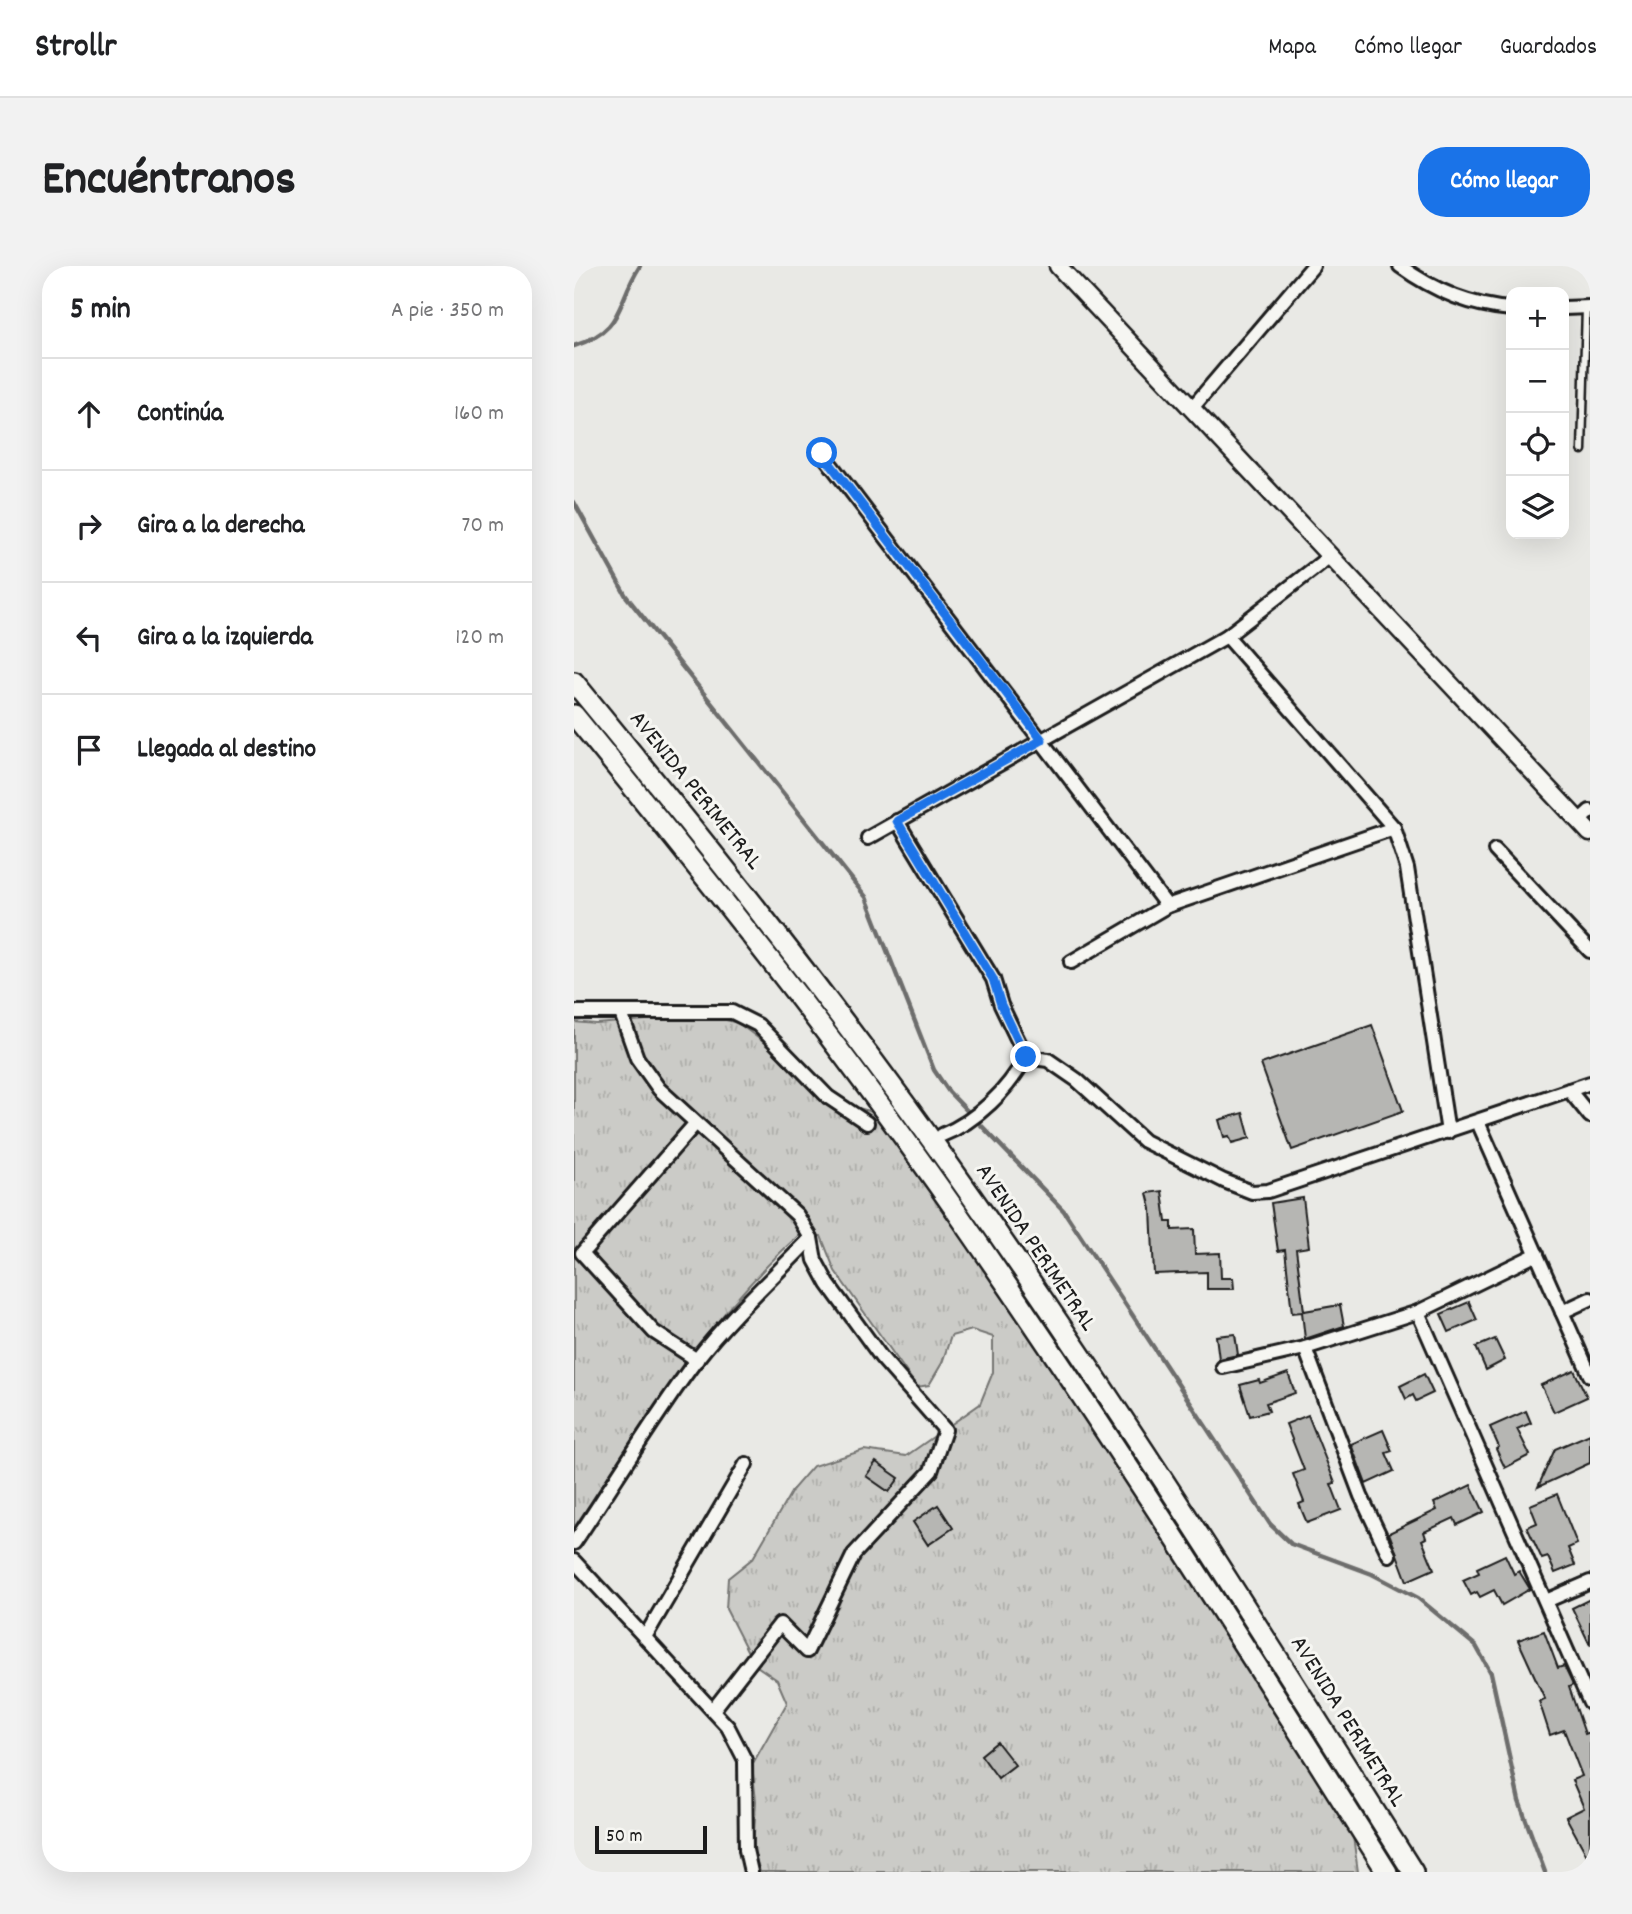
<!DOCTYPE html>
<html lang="es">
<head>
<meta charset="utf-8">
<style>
  :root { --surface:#fff; --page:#f2f2f2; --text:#202124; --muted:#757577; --line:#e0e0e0; --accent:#1a73e8 }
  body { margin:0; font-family:Dekko,sans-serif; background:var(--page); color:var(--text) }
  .controls { position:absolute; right:21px; top:21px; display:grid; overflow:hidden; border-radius:14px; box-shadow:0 7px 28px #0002 }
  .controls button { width:63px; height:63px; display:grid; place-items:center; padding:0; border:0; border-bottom:2px solid var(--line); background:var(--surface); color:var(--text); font:35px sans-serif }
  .scale { position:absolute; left:21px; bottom:18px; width:112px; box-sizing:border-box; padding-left:7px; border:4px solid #1c1c1c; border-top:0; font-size:19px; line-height:24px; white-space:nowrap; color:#1c1c1c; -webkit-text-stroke:5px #f6f6f2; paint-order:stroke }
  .stop { position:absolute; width:21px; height:21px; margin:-16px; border:5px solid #1a73e8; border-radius:50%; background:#fff }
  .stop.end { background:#1a73e8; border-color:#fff; box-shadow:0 2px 7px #0008 }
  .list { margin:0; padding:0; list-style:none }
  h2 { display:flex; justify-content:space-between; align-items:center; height:91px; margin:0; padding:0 28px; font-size:30px }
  h2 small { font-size:23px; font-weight:400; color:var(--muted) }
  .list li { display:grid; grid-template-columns:46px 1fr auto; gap:21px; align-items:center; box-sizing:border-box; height:112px; padding:0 28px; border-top:2px solid var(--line) }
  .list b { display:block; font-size:26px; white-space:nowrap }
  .list em { font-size:23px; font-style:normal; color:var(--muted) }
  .icon { flex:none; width:38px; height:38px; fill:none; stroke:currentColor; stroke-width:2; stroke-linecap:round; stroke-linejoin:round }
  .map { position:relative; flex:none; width:1016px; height:1606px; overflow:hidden; border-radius:28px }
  header { display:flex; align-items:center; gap:42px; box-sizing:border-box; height:98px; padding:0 35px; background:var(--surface); border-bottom:2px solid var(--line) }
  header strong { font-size:33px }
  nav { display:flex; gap:38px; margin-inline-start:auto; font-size:24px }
  .intro { display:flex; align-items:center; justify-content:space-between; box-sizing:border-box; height:168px; padding:0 42px }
  h1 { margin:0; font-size:49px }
  .button { padding:18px 32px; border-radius:28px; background:var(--accent); color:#fff; font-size:24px; font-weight:700 }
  main { display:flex; gap:42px; padding:0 42px }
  aside { flex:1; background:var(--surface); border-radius:28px; box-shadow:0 7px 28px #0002 }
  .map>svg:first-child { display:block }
</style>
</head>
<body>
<header>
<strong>Strollr</strong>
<nav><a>Mapa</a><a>Cómo llegar</a><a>Guardados</a></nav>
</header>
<div class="intro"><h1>Encuéntranos</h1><a class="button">Cómo llegar</a></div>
<main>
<aside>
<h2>5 min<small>A pie · 350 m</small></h2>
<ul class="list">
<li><svg class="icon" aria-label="ahead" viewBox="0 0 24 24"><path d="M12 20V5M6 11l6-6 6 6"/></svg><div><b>Continúa</b></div><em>160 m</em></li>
<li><svg class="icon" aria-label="right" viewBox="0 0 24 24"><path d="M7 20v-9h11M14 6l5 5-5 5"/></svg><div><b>Gira a la derecha</b></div><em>70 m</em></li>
<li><svg class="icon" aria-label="left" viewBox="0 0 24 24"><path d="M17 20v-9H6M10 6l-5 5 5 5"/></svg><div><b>Gira a la izquierda</b></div><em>120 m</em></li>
<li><svg class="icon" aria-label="arrive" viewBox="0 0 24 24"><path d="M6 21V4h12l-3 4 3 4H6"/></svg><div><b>Llegada al destino</b></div></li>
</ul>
</aside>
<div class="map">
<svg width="1016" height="1606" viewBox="0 0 1016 1606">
  <defs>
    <pattern id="grass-tufts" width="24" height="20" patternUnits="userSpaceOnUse" patternTransform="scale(1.75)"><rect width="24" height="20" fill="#cbcbc7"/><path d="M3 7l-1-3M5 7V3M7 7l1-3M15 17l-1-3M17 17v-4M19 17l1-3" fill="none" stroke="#aeaeaa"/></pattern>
  </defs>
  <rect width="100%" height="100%" fill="#e9e9e5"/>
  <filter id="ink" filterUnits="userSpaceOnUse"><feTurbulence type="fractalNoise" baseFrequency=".0143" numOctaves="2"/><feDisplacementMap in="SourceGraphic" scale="14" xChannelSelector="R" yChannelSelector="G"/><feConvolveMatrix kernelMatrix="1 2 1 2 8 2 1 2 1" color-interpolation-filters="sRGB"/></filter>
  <g filter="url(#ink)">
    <path fill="url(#grass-tufts)" stroke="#747472" stroke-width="2" d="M109,751H140L164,757L273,839L310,849L386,943L779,1570L784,1606H186L179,1583L182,1535L178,1499L213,1437L203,1414L180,1398L152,1343L154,1312L179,1292L219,1223L239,1200L290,1184L332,1190L406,1138L419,1106V1071L398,1064L377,1070L368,1097L355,1119L343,1121L261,1005L247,970H224C132,1053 68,1160 0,1262V756L22,758Z"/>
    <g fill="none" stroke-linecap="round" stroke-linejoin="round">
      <g stroke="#6d6d6c" stroke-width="4.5">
        <path d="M0,80C51,64 41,39 66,0"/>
        <path d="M0,236L52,330L292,631L360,804L375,826L490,945L696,1258L717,1278L798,1308L844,1332L902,1380L917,1407L945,1535L971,1606"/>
      </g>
    </g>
    <g fill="#b6b6b3" stroke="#1c1c1c" stroke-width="2">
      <path d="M798,759L829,845L718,884L687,798Z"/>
      <path d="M669,847L676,872L658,877L655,870L650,871L645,854Z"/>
      <path d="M588,925L592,956H598V964L620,963L621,988L646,987L647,1012H659L660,1023H633V1006L580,1008L577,943L573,927Z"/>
      <path d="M729,932L735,981L722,983L730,1045L766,1039L770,1060L731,1073L728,1046L718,1047L711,984L704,985L697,937Z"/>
      <path d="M895,1036L903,1054L875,1066L867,1048Z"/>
      <path d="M661,1068L664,1089L645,1093L642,1070Z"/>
      <path d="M921,1073L931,1094L912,1104L902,1081Z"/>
      <path d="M1000,1104L1013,1131L980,1146L967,1119Z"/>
      <path d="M714,1107L721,1127L692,1137L695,1145L676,1150L666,1119L685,1114L686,1117Z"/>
      <path d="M850,1108L859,1127L842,1135L839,1129L832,1133L826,1120Z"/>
      <path d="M952,1145L957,1157L943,1163L956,1189L931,1202L922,1183L925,1181L916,1161Z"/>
      <path d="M734,1149L761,1217L757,1218L767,1244L733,1257L725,1238L730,1236L719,1208L730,1204L712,1158Z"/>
      <path d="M809,1164L818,1185L812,1187L820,1205L792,1218L777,1178Z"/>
      <path d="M1016,1168V1197L964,1221L981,1183Z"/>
      <path d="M302,1196L325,1212L315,1226L292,1210Z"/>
      <path d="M897,1219L910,1246L883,1259L880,1252L850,1266L852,1272L848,1274L860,1303L833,1315L815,1267L863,1244L860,1237Z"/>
      <path d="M983,1228L1003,1278L994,1282L1001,1299L981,1307L974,1291L968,1293L953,1261L963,1257L956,1239Z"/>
      <path d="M364,1239L379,1262L354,1279L339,1256Z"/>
      <path d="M931,1289L940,1308L945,1305L956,1323L928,1339L920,1324L906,1331L903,1326L897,1329L889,1314L905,1307L903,1302Z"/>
      <path d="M1016,1333V1379L998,1342Z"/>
      <path d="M970,1365L984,1402L990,1400L999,1419L995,1421L1011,1468L1016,1466V1595L992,1551L1010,1542L998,1514L1008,1510L990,1464L976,1469L965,1435L971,1433L944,1374Z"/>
      <path d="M423,1476L441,1499L424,1512L407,1489Z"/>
    </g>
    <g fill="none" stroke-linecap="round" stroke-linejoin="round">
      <path stroke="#c0c0bd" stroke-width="12" stroke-dasharray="12 6" stroke-linecap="butt" d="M293,857L355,867"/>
      <defs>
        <path id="lane" d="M1008,184L1012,41"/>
        <g id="street">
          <path d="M826,0C859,24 896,40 937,43"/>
          <path d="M990,42L1016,41"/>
          <path d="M618,142L739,0"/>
          <path d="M248,187L593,640"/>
          <path d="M653,370L820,562L833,602L874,866"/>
          <path d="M323,555L419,713L427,739L452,791"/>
          <path d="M1005,555L1016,545"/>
          <path d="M294,572L653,370L756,290"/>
          <path d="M921,584L1016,685"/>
          <path d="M497,696L593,640L820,562"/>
          <path d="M0,746H158L184,759L254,831L293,857"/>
          <path d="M47,747L63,792L85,823L223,949L237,972L241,994L254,1018L307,1091L371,1164L357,1205L280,1288L233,1385L206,1358L139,1444"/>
          <path d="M995,824L1016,850"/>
          <path d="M904,856L1016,1109"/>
          <path d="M121,858L8,987L80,1066L123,1094"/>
          <path d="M368,869C403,855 434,824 452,791L474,794L503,814L570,875L650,915L678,926L694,925L1016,817"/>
          <path d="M844,1046L1016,1437"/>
          <path d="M988,1046L1016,1033"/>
          <path d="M731,1082L787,1230L815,1289"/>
          <path d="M649,1101L731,1082L844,1046L963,988"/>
          <path d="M0,1277C41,1216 79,1152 123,1093C157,1049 199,1012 237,972"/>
          <path d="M0,1295L154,1461L171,1494L172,1584L177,1606"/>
          <path d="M972,1335L1016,1316"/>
          <path d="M71,1371L172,1198"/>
        </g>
        <path id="secondary" d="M484,0L1016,567"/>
        <g id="primary">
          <path d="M0,416C138,584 273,753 398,931C553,1151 696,1379 839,1606"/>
          <path d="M0,449C132,611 263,774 382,945C532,1161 673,1383 813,1606"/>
        </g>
      </defs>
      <use href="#lane" stroke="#1c1c1c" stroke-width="11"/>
      <use href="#street" stroke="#1c1c1c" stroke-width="18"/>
      <use href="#secondary" stroke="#1c1c1c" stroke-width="21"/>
      <use href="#primary" stroke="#1c1c1c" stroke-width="24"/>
      <use href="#lane" stroke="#f6f6f2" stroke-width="6"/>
      <use href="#street" stroke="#f6f6f2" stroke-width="12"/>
      <use href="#secondary" stroke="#f6f6f2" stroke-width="16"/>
      <use href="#primary" stroke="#f6f6f2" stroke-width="19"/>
    </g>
  </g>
  <g fill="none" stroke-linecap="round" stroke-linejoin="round" filter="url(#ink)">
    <path stroke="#1a73e8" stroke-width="9" d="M248,187L468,474L323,555L419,713L427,739L452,791"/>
  </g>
  <g text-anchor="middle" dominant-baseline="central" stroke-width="6" stroke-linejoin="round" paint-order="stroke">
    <g font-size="24" fill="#1c1c1c" stroke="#f6f6f2">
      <text transform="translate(121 525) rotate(51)">AVENIDA PERIMETRAL</text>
      <text transform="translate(461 982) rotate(56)">AVENIDA PERIMETRAL</text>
      <text transform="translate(773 1456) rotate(58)">AVENIDA PERIMETRAL</text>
    </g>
  </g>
</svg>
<div class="controls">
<button>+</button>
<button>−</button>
<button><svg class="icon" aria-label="locate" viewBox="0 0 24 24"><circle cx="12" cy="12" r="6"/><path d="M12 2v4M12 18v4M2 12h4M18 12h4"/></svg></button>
<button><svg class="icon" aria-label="layers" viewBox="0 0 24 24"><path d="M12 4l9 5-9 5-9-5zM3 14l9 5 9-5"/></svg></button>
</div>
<div class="scale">50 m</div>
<div class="stop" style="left:248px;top:187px"></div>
<div class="stop end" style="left:452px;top:791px"></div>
</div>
</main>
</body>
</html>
